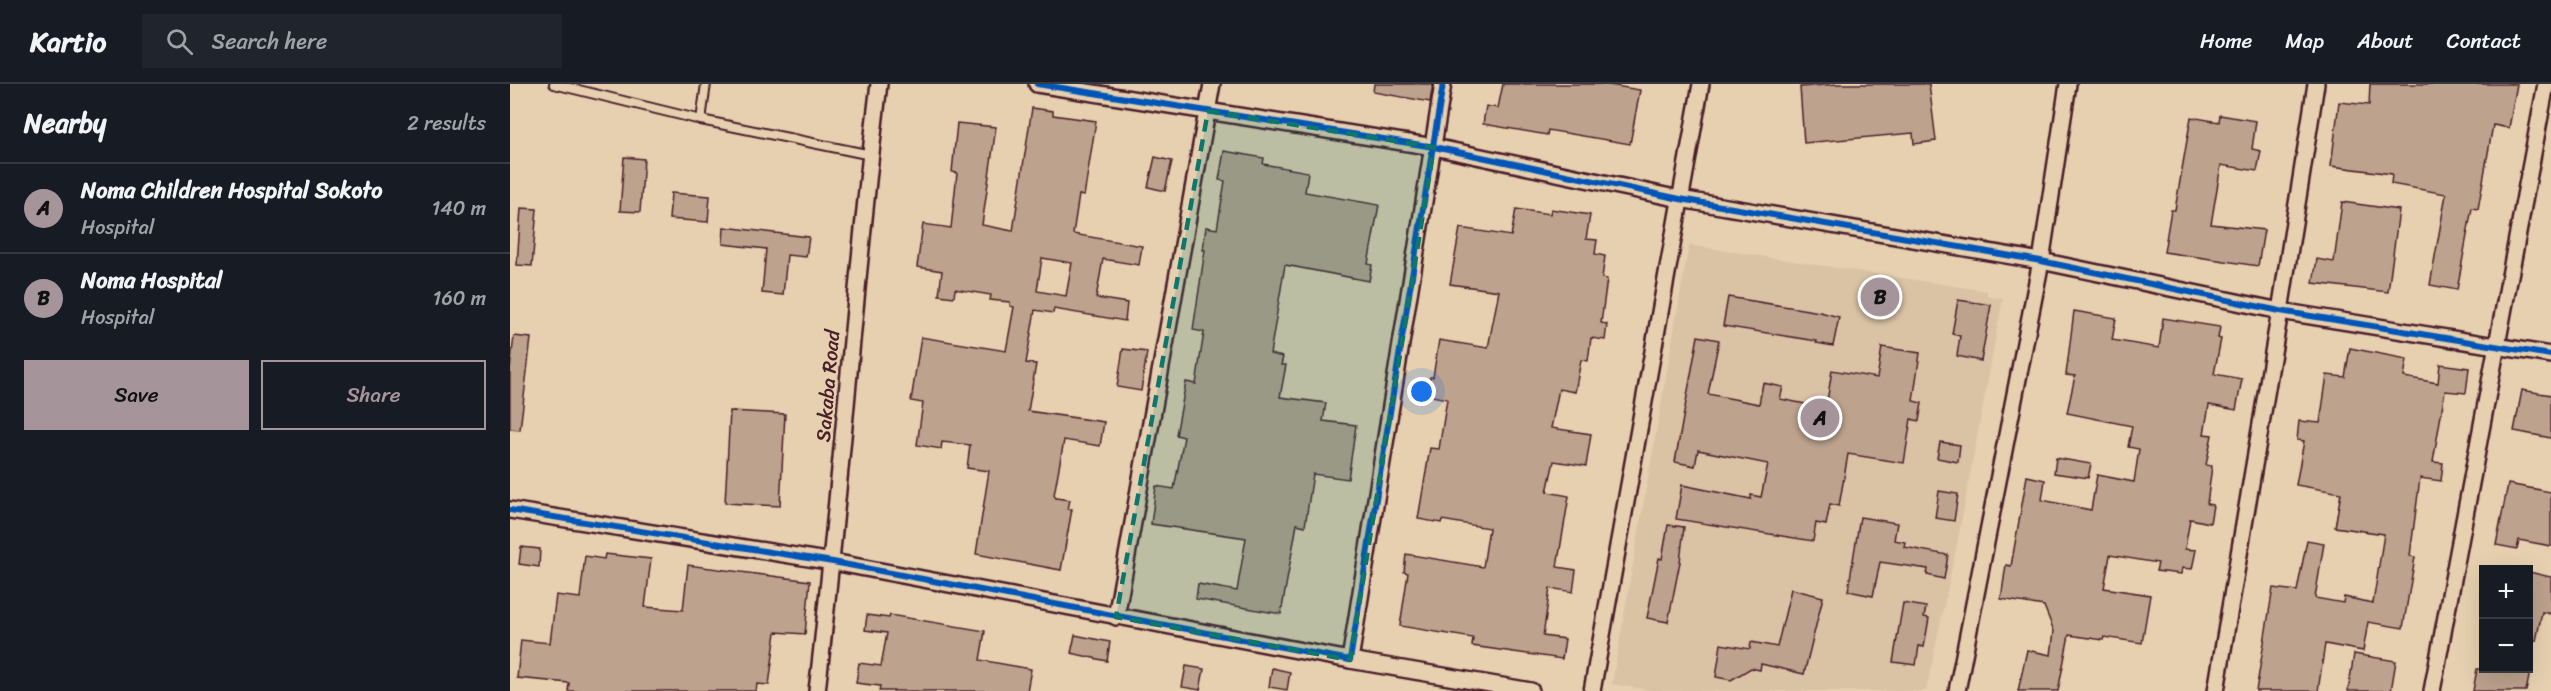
<!DOCTYPE html>
<html lang="en">
<head>
<meta charset="utf-8">
<style>
  :root { --surface:#171b24; --page:#20242c; --text:#f1f3f6; --muted:#9ea1a6; --line:#363941; --accent:#a6949b }
  body { margin:0; font-family:Sriracha,sans-serif; background:var(--page); color:var(--text) }
  .controls { position:absolute; right:18px; bottom:18px; display:grid; overflow:hidden; border-radius:0px; box-shadow:0 6px 24px #0002 }
  .controls button { width:54px; height:54px; display:grid; place-items:center; padding:0; border:0; border-bottom:2px solid var(--line); background:var(--surface); color:var(--text); font:30px sans-serif }
  .you { position:absolute; left:912px; top:308px; width:21px; height:21px; margin:-15px; border:4px solid #fff; border-radius:50%; background:#1a73e8; box-shadow:0 0 0 9px #1a73e833 }
  .badge { display:grid; place-items:center; width:39px; height:39px; border-radius:50%; background:var(--accent); color:#111; font-size:20px; font-weight:700 }
  .pin { position:absolute; translate:-50% -50%; border:3px solid #fff; box-shadow:0 2px 6px #0006 }
  .list { margin:0; padding:0; list-style:none }
  h2 { display:flex; justify-content:space-between; align-items:center; height:78px; margin:0; padding:0 24px; font-size:26px }
  h2 small { font-size:20px; font-weight:400; color:var(--muted) }
  .list li { display:grid; grid-template-columns:39px 1fr auto; gap:18px; align-items:center; box-sizing:border-box; height:90px; padding:0 24px; border-top:2px solid var(--line) }
  .list b { display:block; font-size:22px; white-space:nowrap }
  .list p { margin:0; font-size:20px; white-space:nowrap; color:var(--muted) }
  .list em { font-size:20px; font-style:normal; color:var(--muted) }
  .actions { display:flex; gap:12px; padding:18px 24px }
  .actions a { flex:1; padding:14px 0; border:2px solid var(--accent); border-radius:0px; text-align:center; font-size:21px; color:var(--accent) }
  .actions .main { background:var(--accent); color:#111 }
  .icon { flex:none; width:33px; height:33px; fill:none; stroke:currentColor; stroke-width:2; stroke-linecap:round; stroke-linejoin:round }
  .map { position:relative; flex:none; width:2041px; height:607px; overflow:hidden }
  header { display:flex; align-items:center; gap:36px; box-sizing:border-box; height:84px; padding:0 30px; background:var(--surface); border-bottom:2px solid var(--line) }
  header strong { font-size:28px }
  nav { display:flex; gap:33px; margin-inline-start:auto; font-size:21px }
  .search { width:420px; height:54px; background:var(--page); display:flex; align-items:center; gap:15px; box-sizing:border-box; padding:0 21px; border-radius:0px; color:var(--muted); font-size:22px }
  main { display:flex }
  aside { flex:1; background:var(--surface) }
  .map>svg:first-child { display:block }
</style>
</head>
<body>
<header>
<strong>Kartio</strong>
<div class="search"><svg class="icon" aria-label="search" viewBox="0 0 24 24"><circle cx="10" cy="10" r="6"/><path d="M15 15l6 6"/></svg>Search here</div>
<nav><a>Home</a><a>Map</a><a>About</a><a>Contact</a></nav>
</header>
<main>
<aside>
<h2>Nearby<small>2 results</small></h2>
<ul class="list">
<li><span class="badge">A</span><div><b>Noma Children Hospital Sokoto</b><p>Hospital</p></div><em>140 m</em></li>
<li><span class="badge">B</span><div><b>Noma Hospital</b><p>Hospital</p></div><em>160 m</em></li>
</ul>
<div class="actions"><a class="main">Save</a><a>Share</a></div>
</aside>
<div class="map">
<svg width="2041" height="607" viewBox="0 0 2041 607">
  <rect width="100%" height="100%" fill="#e6d0af"/>
  <filter id="ink" filterUnits="userSpaceOnUse"><feTurbulence type="fractalNoise" baseFrequency=".0167" numOctaves="2"/><feDisplacementMap in="SourceGraphic" scale="12" xChannelSelector="R" yChannelSelector="G"/><feConvolveMatrix kernelMatrix="1 2 1 2 8 2 1 2 1" color-interpolation-filters="sRGB"/></filter>
  <g filter="url(#ink)">
    <path fill="#dac2a5" d="M1179,161L1477,207V213L1493,214L1448,455L1416,607H1145L1102,600Z"/>
    <g fill="#bda28d" stroke="#4a1f2b" stroke-width="1.5" fill-rule="evenodd">
      <path d="M864,0H923L920,18L863,8Z"/>
      <path d="M993,0H1093L1130,6L1120,60L1038,46L1037,51L973,40L976,22L988,24Z"/>
      <path d="M1328,0H1419L1426,57L1404,60L1403,49L1294,59L1290,3Z"/>
      <path d="M1860,0H2007L1999,44L1983,41L1968,125L1962,124L1947,206L1920,201L1936,110L1881,100L1882,90L1821,82L1829,18L1859,21Z"/>
      <path d="M522,24L543,27V31L586,37L574,112L569,111L563,150L632,162L629,181L593,175L586,214L617,219L615,237L544,225L543,229L525,226L516,279L526,280L518,327L594,338L590,362L554,356L544,411L546,414L560,416L558,425H562L551,486L466,470L479,387L457,384L460,361L432,358L431,365L407,361L413,319L401,317L411,253L496,267L504,223L500,222V218L480,216L481,211L445,205L444,213L429,211L432,187L407,183L413,140L441,144L447,89L442,88L447,39L486,43L472,141L503,147ZM532,174L562,179L556,212L527,207Z"/>
      <path d="M1710,31L1746,37L1742,65L1751,67L1747,87L1711,81L1701,140L1754,146L1748,182L1654,168L1661,126H1665L1681,33L1709,38Z"/>
      <path d="M714,67L754,74L753,80L798,88L795,108L869,121L858,180L862,181L859,197L775,181L760,270L773,273L771,281H776L770,313L816,319L813,337L846,341L838,395L803,390L795,442L787,440L771,530L686,515L688,500L727,507L736,454L641,440L646,402L664,405L674,353L666,351L676,298L686,300L694,248L683,246L695,166H693L696,143L707,145L715,97L709,96Z"/>
      <path d="M114,73L134,75L130,128L110,127Z"/>
      <path d="M645,73L662,77L655,107L638,103Z"/>
      <path d="M161,109L200,112L198,138L159,135Z"/>
      <path d="M1832,118L1889,126L1878,208L1803,199L1807,175L1824,178Z"/>
      <path d="M11,124L27,125L22,182L7,181Z"/>
      <path d="M1006,125L1040,130L1041,125L1080,131L1076,155L1087,156L1085,170L1095,172L1092,194L1097,195L1091,239L1097,240L1095,256L1081,254L1078,277L1071,276L1065,308L1049,305L1041,344L1081,350L1076,382L1044,377L1037,408L1059,412L1047,483L1066,486L1063,508L1040,504L1033,552L1055,555L1052,575L962,562L963,554L890,542L898,489L894,488L896,470L973,483L979,444L932,436L931,439L908,435L920,364L929,365L937,315L917,311L920,293H923L929,256L978,264L989,207L940,200L950,144L1001,152Z"/>
      <path d="M214,143L299,153L296,173L277,171L273,211L252,209L256,165L213,160Z"/>
      <path d="M1218,213L1310,228L1329,233L1323,262L1306,259L1307,257L1213,242Z"/>
      <path d="M1448,216L1481,221L1471,277L1447,272L1450,252L1442,250Z"/>
      <path d="M1564,227L1606,234L1602,256L1649,264L1653,234L1710,243L1708,254L1711,255L1704,290L1732,295L1726,326L1699,321L1694,350L1702,351L1696,381L1702,382L1697,420L1703,421L1700,439L1680,435L1675,465L1686,466L1682,485L1672,484L1671,490L1646,487L1648,479L1600,471L1594,504L1640,511L1632,559L1594,553L1593,556L1559,551L1548,607H1508L1517,566L1541,571L1544,547L1534,522L1491,515L1496,481L1501,482L1517,392L1535,396L1532,416L1581,426L1587,391L1624,398L1629,365L1618,363L1622,342L1557,329L1565,292L1556,291Z"/>
      <path d="M4,252L21,254L10,346L0,345V286Z"/>
      <path d="M1188,252L1209,256L1198,310L1249,320L1253,299L1273,303L1270,315L1316,324L1322,286L1367,294L1372,263L1410,269L1403,317L1412,319L1409,337L1401,335L1394,379L1338,370L1329,422L1320,420L1316,441L1306,439L1303,457L1166,435L1172,401L1241,415V411L1251,413L1258,380L1188,366L1185,382L1165,378Z"/>
      <path d="M1840,264L1897,275L1894,293L1928,299L1930,280L1959,284L1956,309L1935,307L1923,378L1933,379L1931,397L1910,394L1900,472L1905,473L1893,544L1858,538L1853,567L1815,560L1808,607H1746L1763,504L1787,507L1797,456L1814,459L1805,514L1833,519L1834,513L1863,519L1874,450L1825,443L1831,409L1786,401L1794,357L1787,356L1789,337L1810,339L1817,291L1835,293Z"/>
      <path d="M613,265L637,268L631,307L607,303Z"/>
      <path d="M2012,306L2041,311V354L2004,347Z"/>
      <path d="M220,327L275,330L270,422L215,419Z"/>
      <path d="M1430,358L1450,361L1448,378L1427,374Z"/>
      <path d="M1546,374L1581,380L1578,394L1544,389Z"/>
      <path d="M1998,400L2041,408V462L2009,456L2007,465L1986,461Z"/>
      <path d="M1429,407L1448,410L1444,437L1425,434Z"/>
      <path d="M1350,433L1387,439L1384,456L1395,458L1394,463L1438,471L1434,495L1417,491L1418,485L1370,478L1363,512L1338,507Z"/>
      <path d="M1158,441L1174,443L1170,478L1158,538L1137,534L1149,474L1152,475Z"/>
      <path d="M11,463L30,465L29,483L9,480Z"/>
      <path d="M95,470L141,475L135,523L173,526L178,481L300,497L295,550L266,548L259,601L247,600L246,607H58L59,599L7,594L11,556L40,559L46,511L70,514L75,472L94,475Z"/>
      <path d="M2019,488L2041,493V530L2032,528L2026,557L2019,556Z"/>
      <path d="M1281,505L1313,513L1294,590L1251,580L1250,586L1241,584L1221,596L1206,593L1211,560L1240,565L1241,558L1267,563Z"/>
      <path d="M1393,519L1416,523L1414,533L1419,534L1414,563L1409,562L1406,581L1383,578Z"/>
      <path d="M357,531L379,534L380,531L475,547L470,576L521,585L517,607H369L370,602L346,599L349,579L371,582L377,549L355,546Z"/>
      <path d="M565,551L600,558L597,577L561,569Z"/>
      <path d="M1844,570L1886,577L1881,607H1838Z"/>
      <path d="M676,582L694,585L690,606L672,603Z"/>
      <path d="M762,584L780,588L777,606L759,603Z"/>
      <path d="M1967,585H2017V587L2020,588L2016,607H1963Z"/>
    </g>
    <g fill="none" stroke-linecap="round" stroke-linejoin="round">
      <defs>
        <g id="service">
          <path d="M44,0L191,36L196,0"/>
          <path d="M191,36L361,71"/>
        </g>
        <g id="minor">
          <path d="M527,0L924,63L1170,115L1531,177L1770,227L2041,271"/>
          <path d="M0,426L323,478L840,576L933,0"/>
          <path d="M606,533L702,0"/>
          <path d="M840,576L1021,607"/>
          <path d="M307,607C331,405 344,202 369,0"/>
          <path d="M1082,607L1191,0"/>
          <path d="M1447,607L1531,177L1558,0"/>
          <path d="M1706,607L1770,227L1806,0"/>
          <path d="M1922,607L2036,0"/>
        </g>
      </defs>
      <use href="#service" stroke="#4a1f2b" stroke-width="12"/>
      <use href="#minor" stroke="#4a1f2b" stroke-width="20"/>
      <use href="#service" stroke="#e6d0af" stroke-width="8"/>
      <use href="#minor" stroke="#e6d0af" stroke-width="15"/>
      <defs>
        <g id="cycleway">
          <path d="M527,0L924,63L1170,115L1531,177L1770,227L2041,271"/>
          <path d="M0,426L323,478L840,576L933,0"/>
        </g>
      </defs>
      <use href="#cycleway" stroke="#e6d0af" stroke-width="10"/>
      <use href="#cycleway" stroke="#0057b8" stroke-width="6"/>
    </g>
  </g>
  <path fill="#0f766e" fill-opacity="0.2" stroke="#0f766e" stroke-width="4.5" stroke-dasharray="12 8" stroke-linejoin="round" d="M698,27L924,63L840,576L606,533Z"/>
  <g text-anchor="middle" dominant-baseline="central" stroke-width="4.5" stroke-linejoin="round" paint-order="stroke">
    <g font-size="20" fill="#4a1f2b" stroke="#e6d0af">
      <text transform="translate(318 302) rotate(-85)">Sakaba Road</text>
    </g>
  </g>
</svg>
<div class="controls">
<button>+</button>
<button>−</button>
</div>
<div class="you"></div>
<div class="pin badge" style="left:1310px;top:334px">A</div>
<div class="pin badge" style="left:1370px;top:213px">B</div>
</div>
</main>
</body>
</html>
